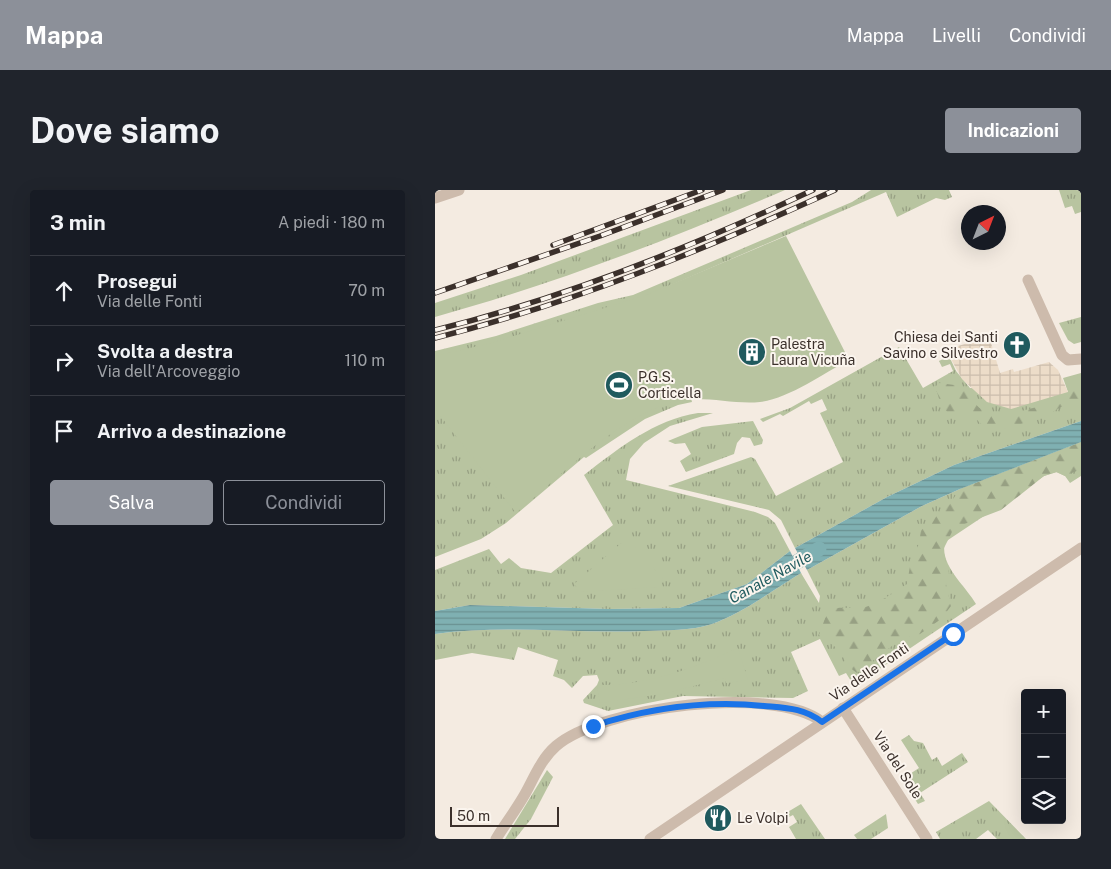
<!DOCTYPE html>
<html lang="it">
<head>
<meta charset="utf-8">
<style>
  :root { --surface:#171b24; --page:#20242c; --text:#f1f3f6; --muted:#9ea1a6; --line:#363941; --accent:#8c9099 }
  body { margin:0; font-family:"Public Sans",sans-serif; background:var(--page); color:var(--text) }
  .controls { position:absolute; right:15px; bottom:15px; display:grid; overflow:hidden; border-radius:5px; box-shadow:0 5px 20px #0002 }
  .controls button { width:45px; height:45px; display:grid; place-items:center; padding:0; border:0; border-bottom:1px solid var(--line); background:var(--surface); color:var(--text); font:25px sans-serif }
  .compass { position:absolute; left:526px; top:15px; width:45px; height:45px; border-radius:50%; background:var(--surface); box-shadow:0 5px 20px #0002; rotate:42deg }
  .scale { position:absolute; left:15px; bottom:12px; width:109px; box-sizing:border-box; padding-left:5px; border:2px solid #3b302b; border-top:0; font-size:14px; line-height:18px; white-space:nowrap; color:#3b302b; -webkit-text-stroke:4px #fbf5ee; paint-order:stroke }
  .stop { position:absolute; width:15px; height:15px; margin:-11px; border:4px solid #1a73e8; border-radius:50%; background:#fff }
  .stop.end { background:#1a73e8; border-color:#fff; box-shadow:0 1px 5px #0008 }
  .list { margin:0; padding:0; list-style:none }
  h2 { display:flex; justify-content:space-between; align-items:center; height:65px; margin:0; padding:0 20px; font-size:21px }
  h2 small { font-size:16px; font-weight:400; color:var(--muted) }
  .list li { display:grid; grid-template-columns:32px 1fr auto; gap:15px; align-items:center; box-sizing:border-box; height:70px; padding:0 20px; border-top:1px solid var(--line) }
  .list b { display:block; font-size:19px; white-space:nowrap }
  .list p { margin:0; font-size:16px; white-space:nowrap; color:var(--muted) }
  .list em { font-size:16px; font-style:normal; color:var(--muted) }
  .actions { display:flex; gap:10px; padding:15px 20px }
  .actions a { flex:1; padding:11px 0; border:1px solid var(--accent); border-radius:5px; text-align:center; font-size:18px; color:var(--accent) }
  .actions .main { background:var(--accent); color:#fff }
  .icon { flex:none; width:28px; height:28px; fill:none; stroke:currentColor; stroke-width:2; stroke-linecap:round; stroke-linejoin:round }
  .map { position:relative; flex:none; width:646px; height:649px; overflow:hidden; border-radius:5px }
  header { display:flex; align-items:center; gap:30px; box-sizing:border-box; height:70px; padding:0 25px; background:var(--accent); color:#fff }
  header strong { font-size:24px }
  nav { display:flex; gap:28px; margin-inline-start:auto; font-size:18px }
  .intro { display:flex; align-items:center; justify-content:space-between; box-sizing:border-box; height:120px; padding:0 30px }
  h1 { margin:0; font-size:35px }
  .button { padding:12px 22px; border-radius:5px; background:var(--accent); color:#fff; font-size:18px; font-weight:700 }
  main { display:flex; gap:30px; padding:0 30px }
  aside { flex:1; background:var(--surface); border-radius:5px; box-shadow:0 5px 20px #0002 }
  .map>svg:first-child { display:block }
</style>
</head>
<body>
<header>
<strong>Mappa</strong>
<nav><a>Mappa</a><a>Livelli</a><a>Condividi</a></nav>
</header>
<div class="intro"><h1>Dove siamo</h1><a class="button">Indicazioni</a></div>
<main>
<aside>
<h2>3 min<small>A piedi · 180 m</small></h2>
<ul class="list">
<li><svg class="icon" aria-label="ahead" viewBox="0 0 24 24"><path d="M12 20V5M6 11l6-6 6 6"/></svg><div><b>Prosegui</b><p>Via delle Fonti</p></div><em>70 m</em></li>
<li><svg class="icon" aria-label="right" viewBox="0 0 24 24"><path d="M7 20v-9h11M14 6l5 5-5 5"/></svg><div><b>Svolta a destra</b><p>Via dell'Arcoveggio</p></div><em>110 m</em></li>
<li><svg class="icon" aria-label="arrive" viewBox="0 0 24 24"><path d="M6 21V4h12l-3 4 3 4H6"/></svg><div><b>Arrivo a destinazione</b></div></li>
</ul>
<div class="actions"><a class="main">Salva</a><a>Condividi</a></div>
</aside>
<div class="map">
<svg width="646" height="649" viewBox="0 0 646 649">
  <defs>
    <pattern id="grass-tufts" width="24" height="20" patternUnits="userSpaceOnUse" patternTransform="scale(1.25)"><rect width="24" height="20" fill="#b8c4a0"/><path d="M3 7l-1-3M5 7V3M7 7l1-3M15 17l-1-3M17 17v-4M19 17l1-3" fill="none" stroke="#97a083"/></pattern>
    <pattern id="forest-firs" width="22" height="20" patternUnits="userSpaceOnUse" patternTransform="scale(1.25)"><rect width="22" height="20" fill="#b8c4a0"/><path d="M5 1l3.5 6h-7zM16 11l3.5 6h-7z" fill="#97a083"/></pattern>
    <pattern id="plaza-grid" width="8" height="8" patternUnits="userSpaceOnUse" patternTransform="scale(1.25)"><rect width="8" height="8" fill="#ecdcc8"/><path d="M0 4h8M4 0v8" fill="none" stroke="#cbbdac"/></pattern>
    <pattern id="water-rules" width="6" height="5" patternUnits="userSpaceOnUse" patternTransform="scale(1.25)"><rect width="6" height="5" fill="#7fb0b2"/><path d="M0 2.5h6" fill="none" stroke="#699091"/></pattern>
  </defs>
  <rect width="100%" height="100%" fill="#f4ebe1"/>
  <g fill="url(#grass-tufts)">
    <path d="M316,0H350C236,49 119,94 0,127V113L86,85Z"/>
    <path d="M436,0H514L517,7L510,10L501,8L462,27L451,2L227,99L257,212L243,215L210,229L151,268L149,267L71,333L46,349L0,367V161L61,146L163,113L198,105L417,12Z"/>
    <path d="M624,0H646V22L640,24L637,16L630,18Z"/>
    <path d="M646,127V152L639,154L633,150L624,133Z"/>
    <path d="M464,157L488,198L518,181L515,174L507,177L504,171L514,166L521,181L535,198L633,202L628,188L646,183V231L519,275L452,307L360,358L346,330L334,320L233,296L316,267L320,269L341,306L408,272L385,223L392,220L387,209L376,214L374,211L348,226L345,224L328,232L325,229L355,218Z"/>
    <path d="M263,223H278L235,236L209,253L195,269L191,290L320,322L333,327L340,333L355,361L312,394L244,418L174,419L35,415L0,421V380L54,359L66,374L74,368L86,378L116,383L178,335L149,285C184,258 219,230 263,223Z"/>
    <path d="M318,231L328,250L327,254L319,256L315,248L307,247L302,253L299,264L251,282L245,271L256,264L250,253L240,254L233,251L267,237Z"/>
    <path d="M646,252V286L635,293L630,286L622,282L609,286L510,352C504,375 531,396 541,414L419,496L411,483L404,486L385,449L356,462L373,501L358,508L248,506L173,521L149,513L148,510L162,495L164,490L162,485L148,486L137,498L129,490L118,486L123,470L83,457L79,470L37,463L0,470V444C69,434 139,444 209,441C231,440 256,441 277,434C308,423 338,400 366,383L384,413L385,406L372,380L487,316L525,299Z"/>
    <path d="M474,545L479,551L488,553L497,570L502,567L507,576L527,563L533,572L485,603L490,611L483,614L467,589L484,578L466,550Z"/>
    <path d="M112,580L118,587L96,629L80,649H70Z"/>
    <path d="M554,611L591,649H562L553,640L541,649H505L501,642Z"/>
    <path d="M366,614L390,649H361L354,637L362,632L358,625L354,627L351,623Z"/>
    <path d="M451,624L453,638L436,649H422L419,645Z"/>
  </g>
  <g fill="url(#forest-firs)">
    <path d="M504,193L527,196C537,208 539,219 557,223C578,228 632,209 646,195V210L628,216L609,227L556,243C539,228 540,222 514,224L506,215L502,202L498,199Z"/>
    <path d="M646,252V279L630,286L621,282L609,286L566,320L519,338L508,360L514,383L511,394L516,416L506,429L485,444L466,449L422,483L411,475L407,462L384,445L393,420C407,416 413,419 425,418C439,417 461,401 472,394L476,370L484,354L486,340L514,315L525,299Z"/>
  </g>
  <g fill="#b8c4a0">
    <path d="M351,46L414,170C389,183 353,209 325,212C297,215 265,204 238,212C180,229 127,285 81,323L0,219V166L56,153L211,105Z"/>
    <path d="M192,348L227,387L228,392L222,397L146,402L139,394Z"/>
    <path d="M303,458L313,490L291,493L290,488L227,504L165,513L162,495C212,496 259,478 303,458Z"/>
  </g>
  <path fill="url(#plaza-grid)" d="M554,146L565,183L578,179L579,182L614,172L623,180L633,202L576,219L552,212L527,189L511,160Z"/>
  <g fill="url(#water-rules)">
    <path d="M646,231V252L525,299L487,316L372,380L360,358L452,307L519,275Z"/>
    <path d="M355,361L366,383C338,400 308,423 277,434C256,441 231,440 209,441C139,444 69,434 0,444V421L35,415L174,419L244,418L312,394Z"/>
  </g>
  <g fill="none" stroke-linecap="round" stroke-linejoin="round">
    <path stroke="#7fb0b2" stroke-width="15" d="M343,383L384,359"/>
    <g stroke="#cdbbac" stroke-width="11">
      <path d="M0,8L24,0"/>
      <path d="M593,90L627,165L633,170L646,169"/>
      <path d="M408,518L492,649"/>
      <path d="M61,649C70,634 81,620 90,604C99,588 106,569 121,556C166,517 339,494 387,532"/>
      <path d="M215,649L646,358"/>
    </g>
    <defs>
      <g id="rail">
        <path d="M118,55L267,0"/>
        <path d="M0,103L165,46L288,0"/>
        <path d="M0,140C130,108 257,57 378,0"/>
        <path d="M0,148C139,113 271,59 400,0"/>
      </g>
    </defs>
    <use href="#rail" stroke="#3b302b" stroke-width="5.5"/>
    <use href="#rail" stroke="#fbf5ee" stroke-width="4" stroke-dasharray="11" stroke-linecap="butt"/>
  </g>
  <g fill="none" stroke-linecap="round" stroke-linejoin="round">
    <path stroke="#1a73e8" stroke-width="6" d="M158,536C214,518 270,510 329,516C351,518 369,518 387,532L518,444"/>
  </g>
  <defs>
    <symbol id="church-disc" viewBox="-11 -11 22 22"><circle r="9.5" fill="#1f5a5e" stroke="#fbf5ee"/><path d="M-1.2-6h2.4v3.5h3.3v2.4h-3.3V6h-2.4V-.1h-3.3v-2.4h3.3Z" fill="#fff"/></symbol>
    <symbol id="building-disc" viewBox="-11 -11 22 22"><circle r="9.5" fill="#1f5a5e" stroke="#fbf5ee"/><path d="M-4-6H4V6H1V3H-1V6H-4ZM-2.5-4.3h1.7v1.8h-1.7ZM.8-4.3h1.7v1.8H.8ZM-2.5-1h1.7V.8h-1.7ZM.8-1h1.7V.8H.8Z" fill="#fff"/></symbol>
    <symbol id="stadium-disc" viewBox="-11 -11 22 22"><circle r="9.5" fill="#1f5a5e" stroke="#fbf5ee"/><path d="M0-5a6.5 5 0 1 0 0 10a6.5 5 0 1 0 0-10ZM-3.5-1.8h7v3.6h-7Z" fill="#fff"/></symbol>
    <symbol id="restaurant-disc" viewBox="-11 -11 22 22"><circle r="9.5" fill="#1f5a5e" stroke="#fbf5ee"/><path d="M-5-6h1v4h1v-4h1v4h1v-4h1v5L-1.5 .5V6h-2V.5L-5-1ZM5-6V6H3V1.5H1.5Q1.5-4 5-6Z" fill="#fff"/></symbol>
  </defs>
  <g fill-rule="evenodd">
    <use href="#church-disc" x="566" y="139" width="32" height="32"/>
    <use href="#building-disc" x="301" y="146" width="32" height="32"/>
    <use href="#stadium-disc" x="168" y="179" width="32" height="32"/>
    <use href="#restaurant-disc" x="267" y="612" width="32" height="32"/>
  </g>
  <g text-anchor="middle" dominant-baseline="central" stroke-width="4" stroke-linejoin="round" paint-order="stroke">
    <g font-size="14" fill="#3b302b" stroke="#fbf5ee" text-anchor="start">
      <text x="563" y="147" text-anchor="end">Chiesa dei Santi<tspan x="563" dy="16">Savino e Silvestro</tspan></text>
      <text x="336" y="154">Palestra<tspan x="336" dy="16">Laura Vicuña</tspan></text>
      <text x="203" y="187">P.G.S.<tspan x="203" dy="16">Corticella</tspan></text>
      <text x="302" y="628">Le Volpi</text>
    </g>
    <g font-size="14" fill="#3b302b" stroke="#fbf5ee">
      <text transform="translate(434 482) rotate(-34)">Via delle Fonti</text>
      <text transform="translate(463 575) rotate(57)">Via del Sole</text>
    </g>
    <g font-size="15" font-style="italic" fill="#1f5a5e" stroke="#fbf5ee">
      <text transform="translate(335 387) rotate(-29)">Canale Navile</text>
    </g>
  </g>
</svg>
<div class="controls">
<button>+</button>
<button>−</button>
<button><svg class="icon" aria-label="layers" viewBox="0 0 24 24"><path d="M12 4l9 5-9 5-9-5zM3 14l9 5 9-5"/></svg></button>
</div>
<svg class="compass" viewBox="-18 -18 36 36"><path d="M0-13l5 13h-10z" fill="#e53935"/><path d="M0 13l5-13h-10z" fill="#9ea1a6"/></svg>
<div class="scale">50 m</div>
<div class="stop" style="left:518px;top:444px"></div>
<div class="stop end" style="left:158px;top:536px"></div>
</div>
</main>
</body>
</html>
